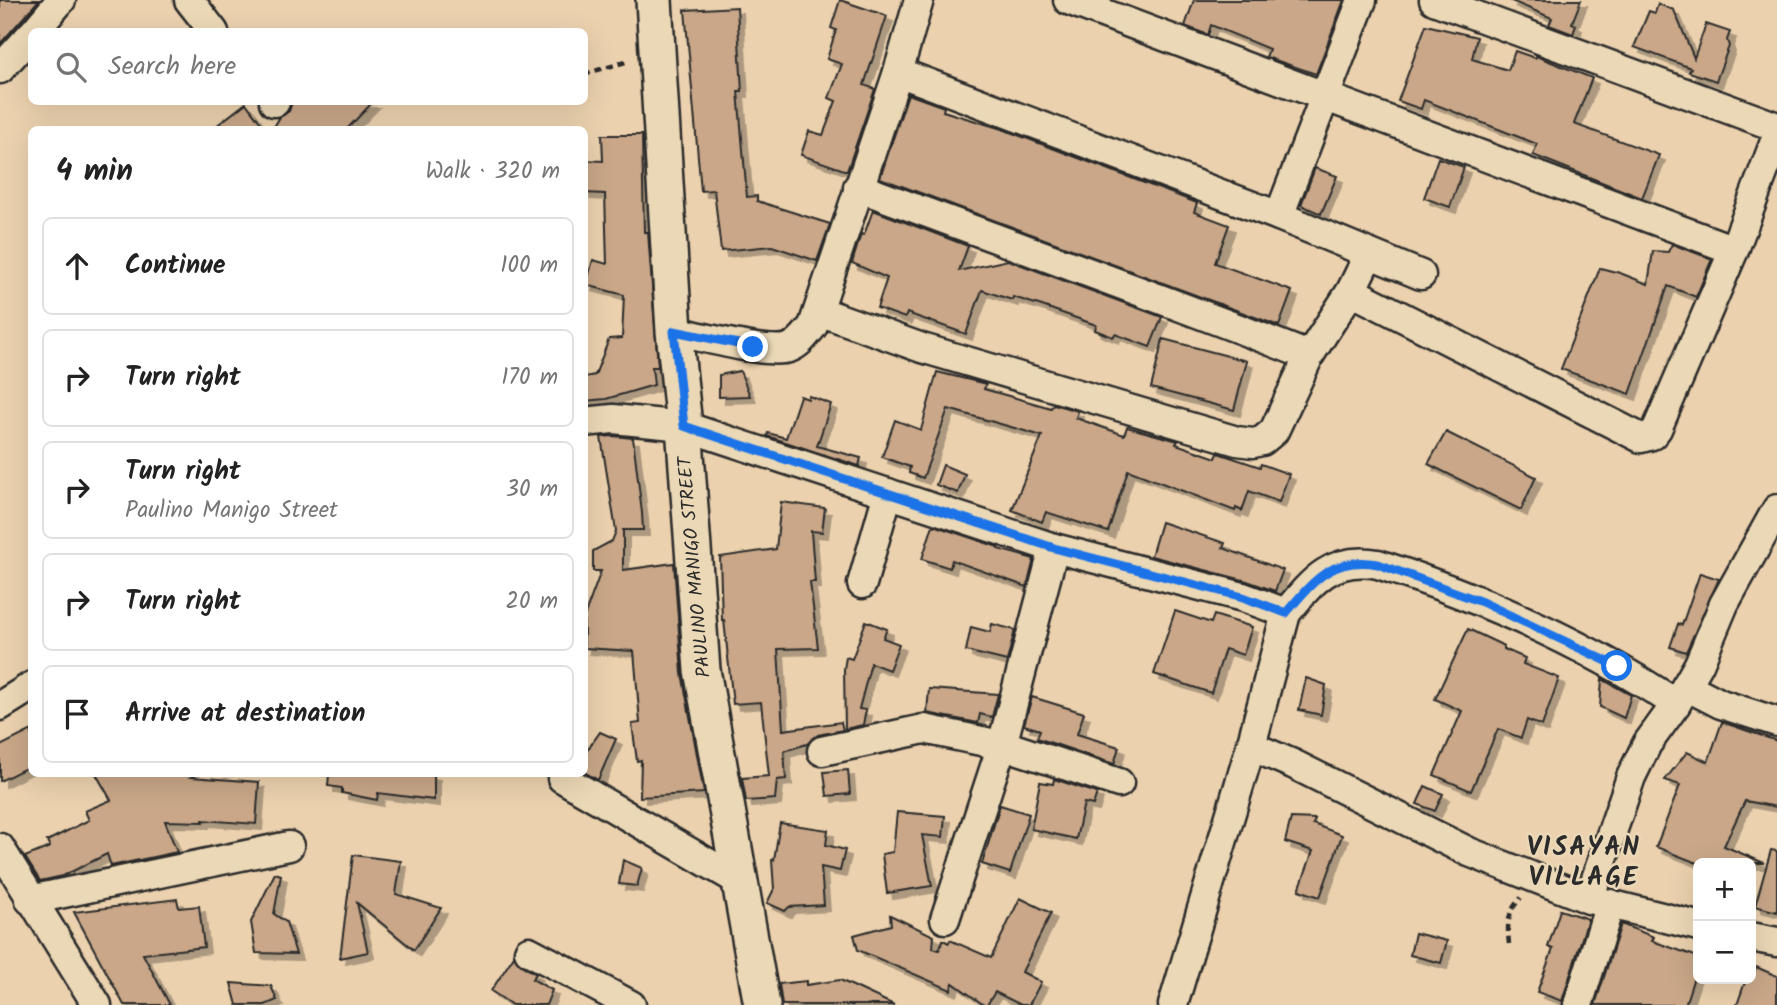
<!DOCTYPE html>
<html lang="en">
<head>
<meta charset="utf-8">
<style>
  :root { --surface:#fff; --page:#f6f6f6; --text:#222; --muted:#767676; --line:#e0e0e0 }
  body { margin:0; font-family:Kalam,sans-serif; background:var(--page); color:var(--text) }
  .controls { position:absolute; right:21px; bottom:21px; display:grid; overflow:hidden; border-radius:10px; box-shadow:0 7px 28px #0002 }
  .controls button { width:63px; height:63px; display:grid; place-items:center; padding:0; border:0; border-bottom:2px solid var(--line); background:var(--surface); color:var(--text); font:35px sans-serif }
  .stop { position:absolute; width:21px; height:21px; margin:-16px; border:5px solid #1a73e8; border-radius:50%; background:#fff }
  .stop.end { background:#1a73e8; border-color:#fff; box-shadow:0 2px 7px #0008 }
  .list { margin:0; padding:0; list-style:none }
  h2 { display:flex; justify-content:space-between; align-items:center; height:91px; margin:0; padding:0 28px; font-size:30px }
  h2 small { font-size:23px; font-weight:400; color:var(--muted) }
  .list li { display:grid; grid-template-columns:46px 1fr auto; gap:21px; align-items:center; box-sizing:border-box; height:98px; margin:0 14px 14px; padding:0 14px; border:2px solid var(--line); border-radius:10px }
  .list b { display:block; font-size:26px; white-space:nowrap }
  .list p { margin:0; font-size:23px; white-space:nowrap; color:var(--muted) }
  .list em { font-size:23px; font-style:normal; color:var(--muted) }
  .icon { flex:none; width:38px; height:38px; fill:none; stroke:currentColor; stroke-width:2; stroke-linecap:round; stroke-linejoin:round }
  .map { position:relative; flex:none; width:1777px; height:1005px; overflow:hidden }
  .search { position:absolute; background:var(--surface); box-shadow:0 7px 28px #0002; left:28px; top:28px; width:560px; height:77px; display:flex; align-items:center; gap:18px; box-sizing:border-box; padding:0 24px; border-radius:10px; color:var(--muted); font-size:26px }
  .panel { position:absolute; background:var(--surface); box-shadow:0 7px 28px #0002; left:28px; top:126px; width:560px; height:651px; border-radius:10px }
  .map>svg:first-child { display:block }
</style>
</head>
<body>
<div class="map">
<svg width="1777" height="1005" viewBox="0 0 1777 1005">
  <defs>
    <filter id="shadow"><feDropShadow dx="6" dy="6" stdDeviation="0" flood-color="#0004"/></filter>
  </defs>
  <rect width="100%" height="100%" fill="#ebd1ae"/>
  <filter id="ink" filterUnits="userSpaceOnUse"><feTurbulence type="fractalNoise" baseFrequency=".0143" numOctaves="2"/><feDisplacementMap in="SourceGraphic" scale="14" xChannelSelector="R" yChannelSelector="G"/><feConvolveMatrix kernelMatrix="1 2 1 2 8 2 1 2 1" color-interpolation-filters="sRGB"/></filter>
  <g filter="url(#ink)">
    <g fill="#c9a788" stroke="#2b2b2b" stroke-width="2" filter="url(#shadow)">
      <path d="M0,0H39L0,44Z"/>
      <path d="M840,0L887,16L864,85L875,89L847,171L801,155L809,131L823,135L836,101L829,98L842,64L827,59L836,30L831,28Z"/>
      <path d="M1194,0H1344L1316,74L1266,57L1269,49L1211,25L1208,35L1185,26Z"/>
      <path d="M1509,0H1581L1572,23L1576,25L1573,34L1549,25L1552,18Z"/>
      <path d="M1658,4L1674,10L1694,58L1706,24L1730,32L1727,40L1729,46L1716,81L1689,72L1691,68L1634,47L1649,11L1655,13Z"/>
      <path d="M737,7L742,91H738L747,197L757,196V201L830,224L817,261L772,246L721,251L714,190L701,191L685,10Z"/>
      <path d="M1426,25L1477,37L1472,59L1508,70L1515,51L1535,58L1536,56L1592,78L1574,124L1659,155L1642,198L1533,155L1537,144L1424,100L1421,109L1398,101Z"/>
      <path d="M908,94L944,107L943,111L1002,129L1197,203L1194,212L1229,225L1215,263L1292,291L1279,326L880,178Z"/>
      <path d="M292,102H373L346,130H272L280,117L289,111Z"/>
      <path d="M246,103L266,130H211Z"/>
      <path d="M602,135H642L644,232H648L658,367H652L654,385L606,399L584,401V377L595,375L609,339L622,338L624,295L586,285L593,260L607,264L605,194L584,193V160L603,161Z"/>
      <path d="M1438,158L1464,167L1450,207L1424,198Z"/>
      <path d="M1315,168L1337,176L1321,214L1301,205Z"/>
      <path d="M873,210L968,246L959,271L1008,260L1162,317L1150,347L1115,334L1113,337L1095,330L1096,325L1042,306L1013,297L1012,300L982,290L966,334L907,313L905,318L877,308L887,278L852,263L861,234L864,235Z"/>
      <path d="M1672,244L1712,259L1696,297L1668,286L1630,394L1561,369L1600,268L1620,273L1648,284L1653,251L1668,252Z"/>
      <path d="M1163,339L1247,361L1234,410L1151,388Z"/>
      <path d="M740,371L750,396L719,397V375Z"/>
      <path d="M937,372L986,384L984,389L1051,408L1053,404L1078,411L1076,418L1124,435L1127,427L1178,441L1176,444L1216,458L1218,453L1260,467L1261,464L1289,474L1279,502L1249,491L1242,511L1236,508L1235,511L1128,470L1108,532L1046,512L1042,522L1012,510L1042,436L948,409L923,478L909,473L910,467L882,457L895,420L921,430Z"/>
      <path d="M800,396L808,399L809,396L831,404L817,446L861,458L859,466L767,436L768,433L786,438Z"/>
      <path d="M1446,432L1536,477L1521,510L1428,464Z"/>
      <path d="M613,436L633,438L642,513L643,530H623V570L674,563L682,673L704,793L640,797L641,760L637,761L632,724L640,723L634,651L584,648V617L601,571H593V551L612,541L616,531L601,437Z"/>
      <path d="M943,465L965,474L958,493L936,485Z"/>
      <path d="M781,502L825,508L822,532L811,531L815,582H810L818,648L778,649L783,730L841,722L843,730L818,735L807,744L784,751L786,779L777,780L775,799L746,801L742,778L769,776L761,702L733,704L724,620H722L720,557L776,549Z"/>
      <path d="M1161,522L1225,543L1223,548L1283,570L1275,591L1247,581L1151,556Z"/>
      <path d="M933,525L998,547V549L1034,559L1027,587L952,560L950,568L922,559Z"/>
      <path d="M1700,573L1719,579L1686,652L1670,647L1678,624L1682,625Z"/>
      <path d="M1175,611L1211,623L1214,615L1252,627L1243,655L1225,649L1211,693L1154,674Z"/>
      <path d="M866,621L887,629L883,638L899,644L889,670L871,663L859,709L866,710L863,725L845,729L844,669L846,657L852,659Z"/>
      <path d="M992,624L1015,630L1007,661L966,651L971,627L990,632Z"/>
      <path d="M1468,629L1504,646V649L1525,658L1523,664L1559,678L1542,726L1527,720L1521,738L1498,729L1471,791L1434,775L1462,711L1435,699Z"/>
      <path d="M1306,678L1326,685L1321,715L1299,710Z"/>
      <path d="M1602,679L1631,695L1624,718L1600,707Z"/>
      <path d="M929,689L998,694L992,717L980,714L978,723L927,713Z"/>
      <path d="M1032,697L1084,713L1077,734L1119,747L1114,764L1037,738L1040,730L1024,725Z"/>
      <path d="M1722,722L1777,741V807L1745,801L1724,846L1764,863H1697L1656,847L1680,785L1665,780L1687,752L1708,762Z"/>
      <path d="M32,730V765L0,781V746Z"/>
      <path d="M600,732L616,739L598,780L584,772V755Z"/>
      <path d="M848,770L850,794L827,796L824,772Z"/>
      <path d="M96,774H197L191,777L259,782L256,824L203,820V822L165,821L177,852L111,866L107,854L63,876L40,881L25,857L50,847L47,841L89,820L85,811L111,800Z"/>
      <path d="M329,774H434V800L378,793L377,800L342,793V788L328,786Z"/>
      <path d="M1054,779L1097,793L1093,805L1084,803L1076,839L1031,829L1040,782L1053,784Z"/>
      <path d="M1425,786L1443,794L1435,811L1417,804Z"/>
      <path d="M1000,805L1029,814L1010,873L982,864Z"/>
      <path d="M897,812L945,816L943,837L922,835L932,886L887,893L882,854L893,852Z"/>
      <path d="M1291,818L1315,819L1313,824L1342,835L1320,897L1299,890L1313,851L1285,842Z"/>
      <path d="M780,823L828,830L826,845L845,850L840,871L821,867L824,905L789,907L785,911L767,903L774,889L772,860H774Z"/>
      <path d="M1771,850L1777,851V912L1755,906Z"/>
      <path d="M353,855L401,861L396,894L441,908L414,950L357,903L368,952L340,958Z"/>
      <path d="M623,860L642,868L637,886L619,884Z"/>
      <path d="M275,873L281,875L274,914L286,922L296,954L256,953L251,922Z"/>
      <path d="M1020,898L1051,913L1022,972L1041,982L1029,1005H1021L995,992L987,1005H984L953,983L951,990L858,950L854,935L891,925L890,915L934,936L933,948L939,950L943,940L949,943L950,940L991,958Z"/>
      <path d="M177,899L179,908L199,906L204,947L143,954L170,1005H124L74,912Z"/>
      <path d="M1560,910L1588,919L1562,1001L1537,992L1553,949L1548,947Z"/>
      <path d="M1621,924L1654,937L1652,941L1698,957V965L1685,1005H1595Z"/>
      <path d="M1415,933L1447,941L1441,963L1410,955Z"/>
      <path d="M514,956L521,965L536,974L532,979L552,990L546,1005H512L491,991Z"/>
      <path d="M1756,967L1777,976V1005H1737L1746,979L1752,977Z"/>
      <path d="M840,980L894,1005H782L779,984L806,981V985Z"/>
      <path d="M231,983L271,986L277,1000L265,1005H237Z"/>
    </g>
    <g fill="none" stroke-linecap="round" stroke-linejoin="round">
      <defs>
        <g id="minor">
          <path d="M189,0L214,32"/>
          <path d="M1068,0L1734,250"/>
          <path d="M1434,0L1777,127"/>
          <path d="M34,32L61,0"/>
          <path d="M0,69L32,34"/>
          <path d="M898,72L1279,216L1421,275"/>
          <path d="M274,102H275"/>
          <path d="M858,187C1009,244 1160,297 1309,356"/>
          <path d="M1279,216L1362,0"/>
          <path d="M1351,291L1641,438L1652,435L1657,429L1734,250L1777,136"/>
          <path d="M819,311L922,348L1237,441L1253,443L1262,441L1274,431L1309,356L1351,291L1369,254"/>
          <path d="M674,331C700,336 767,355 789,348C800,344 806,334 813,326L898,72L919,0"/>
          <path d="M584,422L613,419L684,426L1054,548L1243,597L1286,613L1251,746L1293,764L1469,852L1589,899L1698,926"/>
          <path d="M862,584L888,493"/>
          <path d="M1286,613C1313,580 1332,556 1378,564C1481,598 1585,643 1676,704"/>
          <path d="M1686,686L1721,704L1777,722"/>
          <path d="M0,706L32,686"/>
          <path d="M822,751L924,729L1010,747L1119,783"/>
          <path d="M562,778L739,881"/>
          <path d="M0,848L97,1005"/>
          <path d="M1589,899L1631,777L1647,744L1676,704L1699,664L1724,604L1777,509"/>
          <path d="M30,900L289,846"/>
          <path d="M945,919L1002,745L1054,548"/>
          <path d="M1751,937L1777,942"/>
          <path d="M529,951L631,1005"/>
          <path d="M1173,1005L1251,746"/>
          <path d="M1578,1005L1610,904"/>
        </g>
        <path id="tertiary" d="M654,0L674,331L684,426L702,670L762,1005"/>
      </defs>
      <use href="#minor" stroke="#2b2b2b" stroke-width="33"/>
      <use href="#tertiary" stroke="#2b2b2b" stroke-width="40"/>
      <g stroke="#2b2b2b" stroke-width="4.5" stroke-dasharray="7 5" stroke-linecap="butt">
        <path d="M584,74L629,61"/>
        <path d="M1509,944C1507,925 1507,912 1521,898"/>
      </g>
      <use href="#minor" stroke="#ebd8b6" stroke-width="28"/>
      <use href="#tertiary" stroke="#ebd8b6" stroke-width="35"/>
    </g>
  </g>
  <g fill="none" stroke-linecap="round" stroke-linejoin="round" filter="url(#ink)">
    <path stroke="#1a73e8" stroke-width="9" d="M753,347L674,331L684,426L1054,548L1243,597L1286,613C1313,581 1332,556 1378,564L1482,602L1617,666"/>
  </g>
  <g text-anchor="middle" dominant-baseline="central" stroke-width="5" stroke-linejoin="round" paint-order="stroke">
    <g font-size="19" fill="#2b2b2b" stroke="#ebd8b6">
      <text transform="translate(695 567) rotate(-95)">PAULINO MANIGO STREET</text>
    </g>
    <g font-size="26" font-weight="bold" letter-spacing="2" fill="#2b2b2b" stroke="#ebd8b6">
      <text x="1584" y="848">VISAYAN<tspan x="1584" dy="30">VILLAGE</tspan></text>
    </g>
  </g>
</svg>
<div class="controls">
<button>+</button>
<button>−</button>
</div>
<div class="stop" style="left:1617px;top:666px"></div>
<div class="stop end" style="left:753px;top:347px"></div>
<div class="search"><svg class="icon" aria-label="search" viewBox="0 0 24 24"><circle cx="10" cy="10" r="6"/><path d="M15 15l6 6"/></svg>Search here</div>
<section class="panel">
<h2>4 min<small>Walk · 320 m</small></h2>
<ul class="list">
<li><svg class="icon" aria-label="ahead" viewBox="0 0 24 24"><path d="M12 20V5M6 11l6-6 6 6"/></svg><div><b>Continue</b></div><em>100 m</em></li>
<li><svg class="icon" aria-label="right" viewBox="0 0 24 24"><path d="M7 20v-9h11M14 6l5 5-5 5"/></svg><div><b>Turn right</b></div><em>170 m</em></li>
<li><svg class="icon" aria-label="right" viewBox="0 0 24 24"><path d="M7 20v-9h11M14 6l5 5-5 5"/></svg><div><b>Turn right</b><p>Paulino Manigo Street</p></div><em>30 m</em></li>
<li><svg class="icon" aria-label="right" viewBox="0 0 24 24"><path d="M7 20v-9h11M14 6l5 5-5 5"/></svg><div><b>Turn right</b></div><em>20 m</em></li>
<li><svg class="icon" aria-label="arrive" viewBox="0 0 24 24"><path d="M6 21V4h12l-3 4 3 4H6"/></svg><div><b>Arrive at destination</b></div></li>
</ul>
</section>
</div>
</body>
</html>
